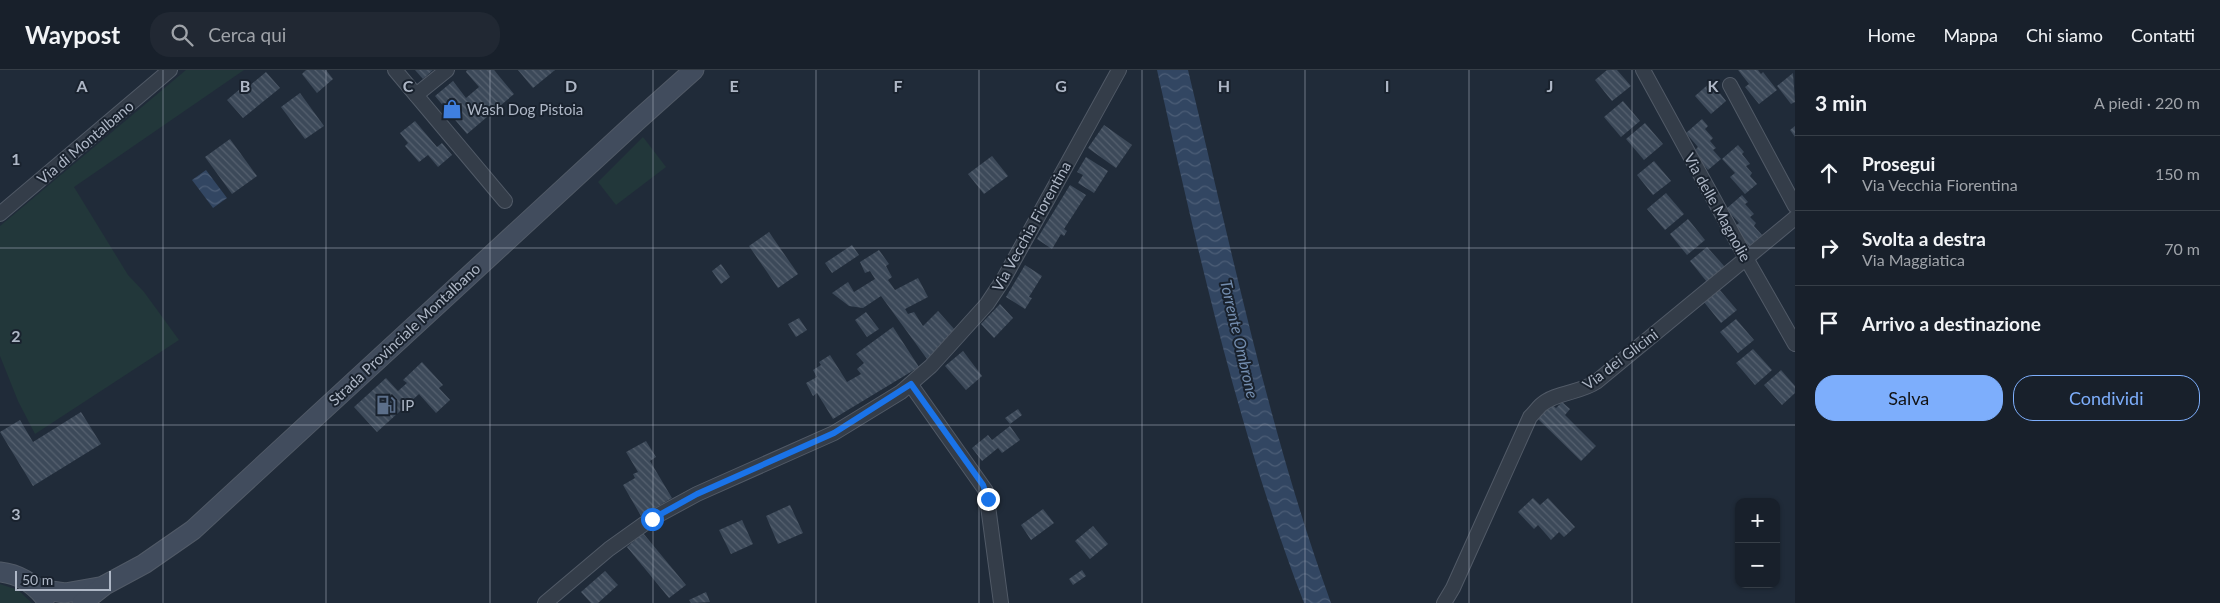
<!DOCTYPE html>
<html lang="it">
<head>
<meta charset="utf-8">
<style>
  :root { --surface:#18202b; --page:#212833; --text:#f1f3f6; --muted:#9fa3a9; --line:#363e47; --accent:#7daefc }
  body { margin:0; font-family:Lato,sans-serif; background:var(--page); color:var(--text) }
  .controls { position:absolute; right:15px; bottom:15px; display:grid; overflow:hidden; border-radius:10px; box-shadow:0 1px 4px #0004 }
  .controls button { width:45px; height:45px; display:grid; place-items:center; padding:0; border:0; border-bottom:1px solid var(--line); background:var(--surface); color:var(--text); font:25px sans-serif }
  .scale { position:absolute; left:15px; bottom:12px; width:96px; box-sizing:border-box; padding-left:5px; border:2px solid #aeb7c6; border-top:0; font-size:14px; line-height:18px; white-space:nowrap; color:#aeb7c6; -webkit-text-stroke:4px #19222e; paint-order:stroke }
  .stop { position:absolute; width:15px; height:15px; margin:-11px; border:4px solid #1a73e8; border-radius:50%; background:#fff }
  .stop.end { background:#1a73e8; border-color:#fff; box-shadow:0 1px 5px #0008 }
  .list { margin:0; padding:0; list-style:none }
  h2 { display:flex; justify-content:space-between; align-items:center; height:65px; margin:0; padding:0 20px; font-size:21px }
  h2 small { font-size:16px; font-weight:400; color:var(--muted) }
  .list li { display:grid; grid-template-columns:32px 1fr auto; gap:15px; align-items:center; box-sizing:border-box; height:75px; padding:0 20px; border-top:1px solid var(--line) }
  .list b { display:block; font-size:19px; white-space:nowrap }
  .list p { margin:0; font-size:16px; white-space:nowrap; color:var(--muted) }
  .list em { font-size:16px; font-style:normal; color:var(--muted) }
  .actions { display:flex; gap:10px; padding:15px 20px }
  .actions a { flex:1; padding:11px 0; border:1px solid var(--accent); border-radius:20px; text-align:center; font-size:18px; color:var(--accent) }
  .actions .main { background:var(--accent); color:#111 }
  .icon { flex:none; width:28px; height:28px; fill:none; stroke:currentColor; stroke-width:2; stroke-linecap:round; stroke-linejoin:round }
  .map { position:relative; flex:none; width:1795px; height:533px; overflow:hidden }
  header { display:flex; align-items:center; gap:30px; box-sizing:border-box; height:70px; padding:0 25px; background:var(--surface); border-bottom:1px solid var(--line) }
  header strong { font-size:24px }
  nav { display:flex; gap:28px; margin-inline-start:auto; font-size:18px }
  .search { width:350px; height:45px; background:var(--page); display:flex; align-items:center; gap:12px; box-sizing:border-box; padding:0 18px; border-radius:20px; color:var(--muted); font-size:19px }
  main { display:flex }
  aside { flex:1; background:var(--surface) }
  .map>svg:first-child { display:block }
</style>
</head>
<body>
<header>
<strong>Waypost</strong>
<div class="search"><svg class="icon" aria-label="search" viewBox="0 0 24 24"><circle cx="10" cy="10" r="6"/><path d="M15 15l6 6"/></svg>Cerca qui</div>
<nav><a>Home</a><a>Mappa</a><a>Chi siamo</a><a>Contatti</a></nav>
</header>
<main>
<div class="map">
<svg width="1795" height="533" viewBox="0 0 1795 533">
  <defs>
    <pattern id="water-waves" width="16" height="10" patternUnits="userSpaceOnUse" patternTransform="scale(1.25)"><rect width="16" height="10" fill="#324662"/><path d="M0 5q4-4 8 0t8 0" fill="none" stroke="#4d5e77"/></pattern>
    <pattern id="building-back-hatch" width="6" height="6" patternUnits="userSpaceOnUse" patternTransform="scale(1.25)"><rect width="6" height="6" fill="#3c4959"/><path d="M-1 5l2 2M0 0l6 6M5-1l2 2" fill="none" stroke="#56616f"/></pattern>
  </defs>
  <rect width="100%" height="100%" fill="#202b39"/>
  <g fill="#22373a">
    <path d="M186,0H244L74,117L128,205L144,222L179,270L35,364L18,331L0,286V156Z"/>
    <path d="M643,67L666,97L616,135L598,112Z"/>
    <path d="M0,514L18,520L32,533H0Z"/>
  </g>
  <g fill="url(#water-waves)">
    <path d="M1157,0H1188C1231,177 1269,362 1331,533H1304C1238,362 1197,178 1157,0Z"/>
    <path d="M206,100L227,128L213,138L192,110Z"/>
  </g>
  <g fill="url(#building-back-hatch)">
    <path d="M306,0H326L333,9L317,23L302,4Z"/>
    <path d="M415,0H433L423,9Z"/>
    <path d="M467,0H494L514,24L467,64L435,26L453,11L466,28L479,17L466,2Z"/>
    <path d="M518,0H555L533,18Z"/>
    <path d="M1607,0H1617L1631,16L1612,31L1595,10Z"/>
    <path d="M1738,0H1758L1761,4L1763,2L1777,20L1759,34L1745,17L1749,14Z"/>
    <path d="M266,2L280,18L243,48L227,30L240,19L243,21Z"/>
    <path d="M1793,3L1795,32L1791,34L1777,16Z"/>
    <path d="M1711,12L1726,31L1711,44L1695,26Z"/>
    <path d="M300,23L324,56L305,69L281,37Z"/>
    <path d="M1623,31L1640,51L1621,67L1604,47Z"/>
    <path d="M1702,49L1708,56L1705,59L1713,68L1710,71L1716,78L1713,80L1721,89L1708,100L1693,82L1698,77L1686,63Z"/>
    <path d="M415,51L437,77L442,73L452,85L438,97L428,85L419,92L405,76L408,73L400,63Z"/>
    <path d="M1645,53L1663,74L1644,90L1626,69Z"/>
    <path d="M1104,55L1132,75L1116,98L1088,78Z"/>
    <path d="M1795,56V67L1790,60Z"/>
    <path d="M230,69L257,106L232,124L205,87Z"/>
    <path d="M1738,75L1744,82L1742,84L1750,94L1746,96L1752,103L1750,106L1757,114L1745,124L1730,107L1735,103L1722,89Z"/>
    <path d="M992,86L1008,106L984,124L968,104Z"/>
    <path d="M1086,87L1108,101L1094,123L1078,113L1083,105L1077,102Z"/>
    <path d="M1654,91L1671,111L1653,125L1637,105Z"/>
    <path d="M1070,115L1086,125L1064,159L1067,161L1064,166L1061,164L1052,179L1037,169Z"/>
    <path d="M1666,123L1684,144L1665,160L1647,139Z"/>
    <path d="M1742,125L1748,132L1745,134L1754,144L1750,147L1756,153L1754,156L1762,165L1749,176L1733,158L1739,153L1726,139Z"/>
    <path d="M1688,149L1705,170L1687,185L1670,164Z"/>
    <path d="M769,162L798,204L778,218L749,176Z"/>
    <path d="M852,175L859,185L832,203L825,193Z"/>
    <path d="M1707,177L1725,197L1707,212L1690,191Z"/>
    <path d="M879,180L889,194L886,196L892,207L888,210L895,220L918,208L928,227L905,239L908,244L914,242L923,256L938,241L955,260L927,289L881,226L863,238L849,236L832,223L848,212L854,222L875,209L870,201L865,203L860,192Z"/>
    <path d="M721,194L730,207L721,214L712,201Z"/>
    <path d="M1025,195L1042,206L1029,227L1032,228L1025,239L1006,227Z"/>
    <path d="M1719,219L1737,240L1721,253L1704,232Z"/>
    <path d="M1000,234L1013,248L994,268L981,254Z"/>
    <path d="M866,242L879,259L867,267L855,250Z"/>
    <path d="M799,248L807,260L796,267L788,254Z"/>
    <path d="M1736,249L1754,270L1738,283L1720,262Z"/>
    <path d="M893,257L919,297L833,349L817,323L813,326L806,313L817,307L813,300L821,295L819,292L830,285L847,312L861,304L857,299L864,293L856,284Z"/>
    <path d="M1753,279L1772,300L1755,315L1736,293Z"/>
    <path d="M963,281L982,306L966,320L945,296Z"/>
    <path d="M422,292L443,315L439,318L450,330L436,343L419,324L377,362L354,337L386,308L398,321L407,313L403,310Z"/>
    <path d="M1781,300L1795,316V323L1782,335L1764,315Z"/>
    <path d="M1562,332L1570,339L1565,345L1596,376L1581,391L1536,347L1550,333L1556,338Z"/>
    <path d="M1018,339L1022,345L1010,354L1005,348Z"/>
    <path d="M81,342L101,374L33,416L0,362L20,350L33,372Z"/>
    <path d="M1010,356L1020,370L1002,383L998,378L982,391L972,378L988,365L992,370Z"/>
    <path d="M646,371L656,387L650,391L672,428L641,446L623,415L635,408L633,404L638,402L626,382Z"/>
    <path d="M1533,428L1540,435L1548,428L1575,457L1564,467L1559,462L1551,470L1538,455L1534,459L1518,442Z"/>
    <path d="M790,435L803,463L778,474L766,446Z"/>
    <path d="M1043,439L1054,453L1031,470L1021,455Z"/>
    <path d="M742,450L753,474L731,484L719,460Z"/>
    <path d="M1093,456L1108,474L1090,489L1075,471Z"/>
    <path d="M643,463L686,515L669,528L627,477Z"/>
    <path d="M1082,500L1086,506L1073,515L1069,509Z"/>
    <path d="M605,501L618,515L598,533H591L581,522Z"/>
    <path d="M706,522L710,532L691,533L689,530Z"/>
  </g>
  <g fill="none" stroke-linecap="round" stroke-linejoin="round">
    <defs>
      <g id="minor">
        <path d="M395,0L505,131"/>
        <path d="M1643,0L1746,188L1795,274"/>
        <path d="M1730,15L1795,136"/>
        <path d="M416,25L447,0"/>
        <path d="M0,144L170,0"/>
        <path d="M911,315L986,421L1001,533"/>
        <path d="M545,533L609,479L651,449L697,424L834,363L901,322L931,296L987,234L1003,210L1119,0"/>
        <path d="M1444,533L1453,518L1530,347C1534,343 1537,339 1541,335C1556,322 1580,323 1596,312L1795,148"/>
      </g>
      <g id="secondary">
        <path d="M0,502C19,504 33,513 45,528"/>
        <path d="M37,519L65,523L99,517"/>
        <path d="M82,533L105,515L144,494L193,460L639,49L694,0"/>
      </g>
    </defs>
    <use href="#minor" stroke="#515a67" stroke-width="16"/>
    <use href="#secondary" stroke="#515a67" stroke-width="21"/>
    <use href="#minor" stroke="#343d49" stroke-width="14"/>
    <use href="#secondary" stroke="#414c5d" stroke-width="19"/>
  </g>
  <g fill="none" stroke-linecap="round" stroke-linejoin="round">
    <path stroke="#1a73e8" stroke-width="6" d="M652,449L697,424L834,363L911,314L983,415L988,429"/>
  </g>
  <path fill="none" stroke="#aeb7c6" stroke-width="1" stroke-opacity="0.55" d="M163,0V533M326,0V533M490,0V533M653,0V533M816,0V533M979,0V533M1142,0V533M1305,0V533M1469,0V533M1632,0V533M0,178H1795M0,355H1795"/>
  <defs>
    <symbol id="shop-bare" viewBox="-9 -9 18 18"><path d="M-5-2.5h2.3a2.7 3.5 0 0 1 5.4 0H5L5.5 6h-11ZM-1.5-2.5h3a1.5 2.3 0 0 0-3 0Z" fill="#3f7fe0" stroke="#19222e" stroke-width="2.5" paint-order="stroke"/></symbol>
    <symbol id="fuel-bare" viewBox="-9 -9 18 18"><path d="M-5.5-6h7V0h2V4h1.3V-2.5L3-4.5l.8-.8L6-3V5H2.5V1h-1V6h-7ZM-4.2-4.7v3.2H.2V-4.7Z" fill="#5c6f8a" stroke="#19222e" stroke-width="2.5" paint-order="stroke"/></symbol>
  </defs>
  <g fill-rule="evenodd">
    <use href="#shop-bare" x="438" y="25" width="28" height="28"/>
    <use href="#fuel-bare" x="372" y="321" width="28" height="28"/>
  </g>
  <g text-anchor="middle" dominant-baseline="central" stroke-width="4" stroke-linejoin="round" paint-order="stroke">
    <g font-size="15" fill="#aeb7c6" stroke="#19222e" text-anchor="start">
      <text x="467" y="39">Wash Dog Pistoia</text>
      <text x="401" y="335">IP</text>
    </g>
    <g font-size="15" fill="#aeb7c6" stroke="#19222e">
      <text transform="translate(85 72) rotate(-40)">Via di Montalbano</text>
      <text transform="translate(1718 137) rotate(61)">Via delle Magnolie</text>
      <text transform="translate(1031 156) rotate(-61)">Via Vecchia Fiorentina</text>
      <text transform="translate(404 264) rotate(-43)">Strada Provinciale Montalbano</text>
      <text transform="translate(1620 289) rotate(-37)">Via dei Glicini</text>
    </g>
    <g font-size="16" font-style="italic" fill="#748eb0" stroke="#19222e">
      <text transform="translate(1240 269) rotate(77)">Torrente Ombrone</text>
    </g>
  </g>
  <g font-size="16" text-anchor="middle" font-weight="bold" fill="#aeb7c6" stroke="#19222e" stroke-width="4" stroke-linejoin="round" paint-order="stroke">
    <text x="82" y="22">A</text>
    <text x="245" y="22">B</text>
    <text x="408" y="22">C</text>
    <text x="571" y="22">D</text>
    <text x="734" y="22">E</text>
    <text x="898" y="22">F</text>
    <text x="1061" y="22">G</text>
    <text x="1224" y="22">H</text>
    <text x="1387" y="22">I</text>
    <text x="1550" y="22">J</text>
    <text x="1713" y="22">K</text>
    <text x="16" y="95">1</text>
    <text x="16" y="272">2</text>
    <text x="16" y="450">3</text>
  </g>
</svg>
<div class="controls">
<button>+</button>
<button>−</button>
</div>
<div class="scale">50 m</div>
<div class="stop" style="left:652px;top:449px"></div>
<div class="stop end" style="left:988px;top:429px"></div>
</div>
<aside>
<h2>3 min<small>A piedi · 220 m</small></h2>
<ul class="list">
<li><svg class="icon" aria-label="ahead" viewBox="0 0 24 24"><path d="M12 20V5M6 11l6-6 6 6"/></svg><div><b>Prosegui</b><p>Via Vecchia Fiorentina</p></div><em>150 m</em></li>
<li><svg class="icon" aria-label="right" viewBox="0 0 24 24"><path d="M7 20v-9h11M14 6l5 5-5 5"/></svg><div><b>Svolta a destra</b><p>Via Maggiatica</p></div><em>70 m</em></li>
<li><svg class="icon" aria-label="arrive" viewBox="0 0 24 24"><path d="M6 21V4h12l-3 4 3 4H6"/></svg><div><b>Arrivo a destinazione</b></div></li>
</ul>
<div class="actions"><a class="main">Salva</a><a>Condividi</a></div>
</aside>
</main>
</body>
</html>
